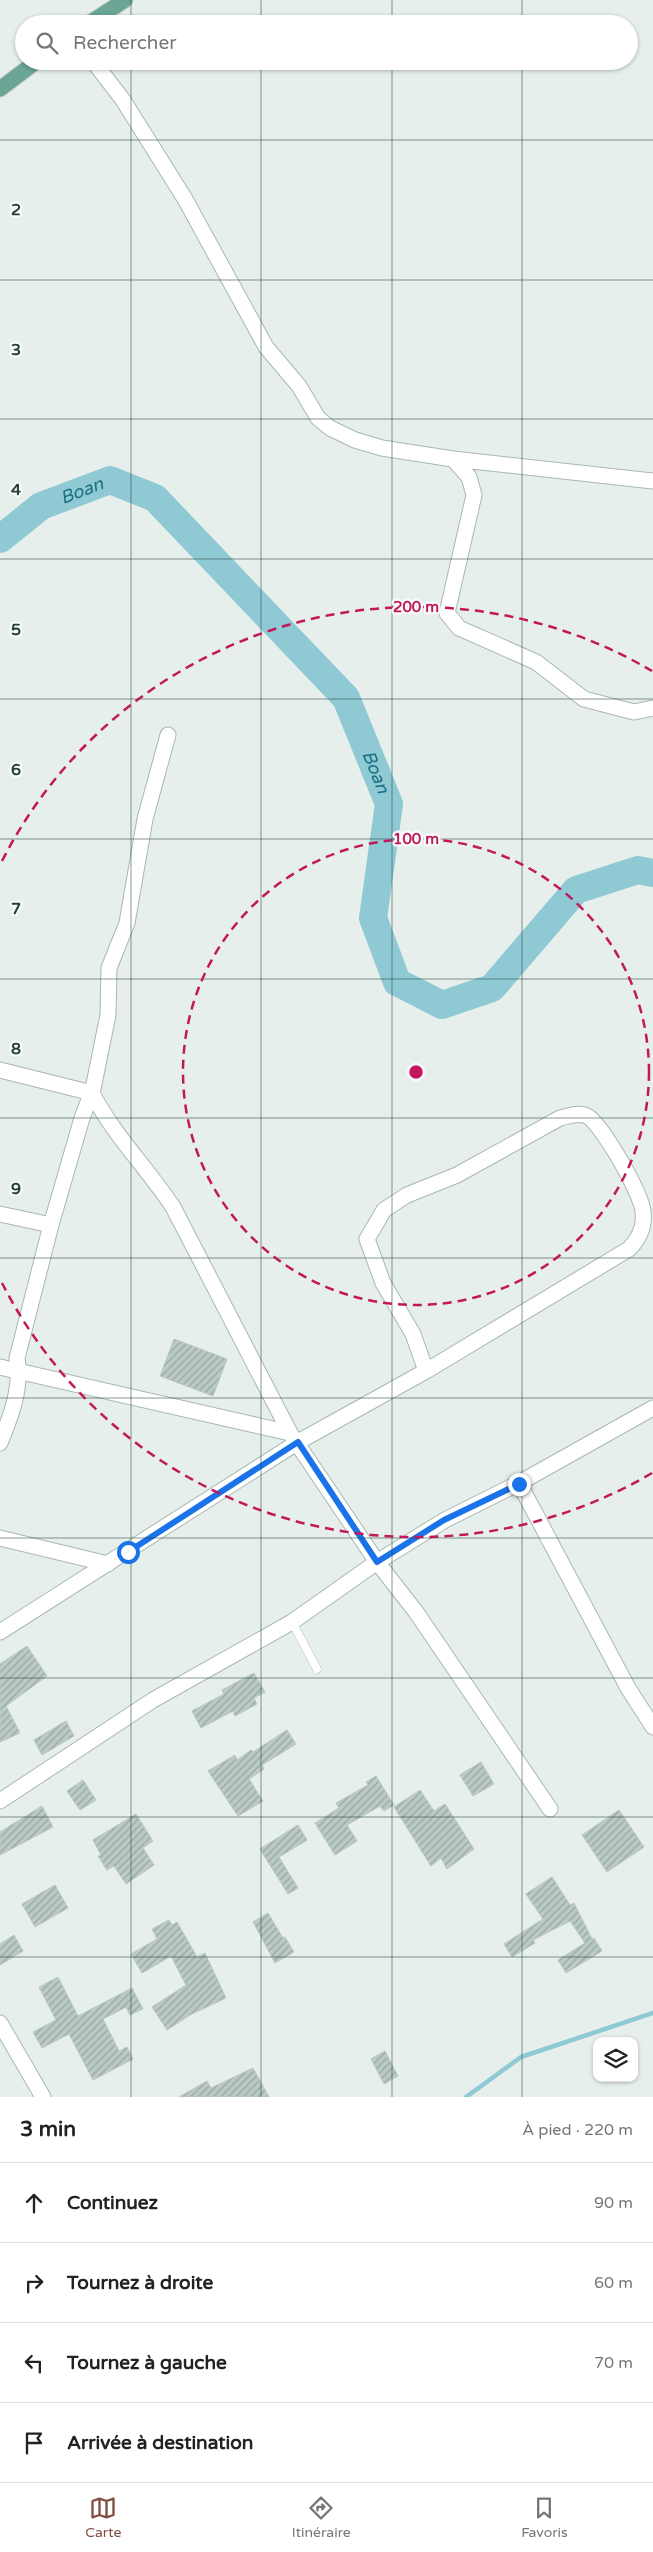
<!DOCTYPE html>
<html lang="fr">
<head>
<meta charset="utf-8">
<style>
  :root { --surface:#fff; --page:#f2f2f2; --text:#222; --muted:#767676; --line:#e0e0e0; --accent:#804e3d }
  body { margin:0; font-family:"Varela Round",sans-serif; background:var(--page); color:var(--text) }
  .controls { position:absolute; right:15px; bottom:15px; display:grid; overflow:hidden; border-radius:10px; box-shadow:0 1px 4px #0004 }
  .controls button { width:45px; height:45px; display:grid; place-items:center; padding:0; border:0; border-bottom:1px solid var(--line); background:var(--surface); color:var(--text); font:25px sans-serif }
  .stop { position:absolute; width:15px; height:15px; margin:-11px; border:4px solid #1a73e8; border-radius:50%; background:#fff }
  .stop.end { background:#1a73e8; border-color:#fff; box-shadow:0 1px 5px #0008 }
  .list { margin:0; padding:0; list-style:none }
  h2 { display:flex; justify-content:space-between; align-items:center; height:65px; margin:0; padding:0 20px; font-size:21px }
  h2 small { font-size:16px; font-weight:400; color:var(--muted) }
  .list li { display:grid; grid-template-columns:32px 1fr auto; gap:15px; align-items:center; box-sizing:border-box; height:80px; padding:0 20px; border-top:1px solid var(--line) }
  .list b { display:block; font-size:19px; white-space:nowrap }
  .list em { font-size:16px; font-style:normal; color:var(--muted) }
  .icon { flex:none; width:28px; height:28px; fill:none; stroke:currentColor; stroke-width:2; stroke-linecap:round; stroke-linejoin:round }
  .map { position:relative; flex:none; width:653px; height:2097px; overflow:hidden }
  .search { position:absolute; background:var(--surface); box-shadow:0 1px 4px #0004; left:15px; right:15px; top:15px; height:55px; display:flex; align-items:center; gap:12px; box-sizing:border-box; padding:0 18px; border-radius:28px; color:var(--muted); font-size:19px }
  .sheet { height:385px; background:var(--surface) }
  nav { display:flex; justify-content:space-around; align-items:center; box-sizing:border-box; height:70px; border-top:1px solid var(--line); background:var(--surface); font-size:14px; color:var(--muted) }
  nav a { display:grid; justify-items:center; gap:2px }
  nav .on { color:var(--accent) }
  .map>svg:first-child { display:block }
</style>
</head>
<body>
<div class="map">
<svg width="653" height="2097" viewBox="0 0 653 2097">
  <defs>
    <pattern id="building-hatch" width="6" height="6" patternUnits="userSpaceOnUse" patternTransform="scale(1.25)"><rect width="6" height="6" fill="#bbcac4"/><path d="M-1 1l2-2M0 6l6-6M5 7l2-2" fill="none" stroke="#98a6a0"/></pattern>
  </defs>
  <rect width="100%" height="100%" fill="#e6efeb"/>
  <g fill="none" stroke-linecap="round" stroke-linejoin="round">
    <path stroke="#8ec9d4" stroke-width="4.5" d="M466,2097L521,2057L653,2013"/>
    <path stroke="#8ec9d4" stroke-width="28" id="s1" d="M0,539L41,506L110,480L155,498L346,698L389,804L373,918L397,982L442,1005L492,988L576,890L638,870L653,873"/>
  </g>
  <g fill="url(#building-hatch)" stroke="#b8c9c2">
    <path d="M174,1339L227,1359L213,1396L160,1376Z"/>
    <path d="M27,1646L47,1676L6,1706L20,1733L0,1742V1664Z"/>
    <path d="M254,1673L265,1692L254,1698L257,1704L235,1716L233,1711L201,1728L192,1711L224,1694L222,1690Z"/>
    <path d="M66,1721L74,1736L42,1755L34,1740Z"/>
    <path d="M287,1730L296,1744L262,1765L264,1769L249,1779L263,1801L238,1816L208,1771L235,1755L237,1760L251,1750L253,1752Z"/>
    <path d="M481,1762L494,1784L473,1796L460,1775Z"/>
    <path d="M376,1776L394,1805L384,1811L380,1806L347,1825L357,1841L335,1855L315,1823L339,1808L336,1803L368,1785L366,1782Z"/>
    <path d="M83,1780L96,1800L80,1810L67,1791Z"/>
    <path d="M420,1790L434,1811L445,1804L474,1849L447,1869L441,1858L431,1866L394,1807Z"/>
    <path d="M42,1806L53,1827L0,1855V1832Z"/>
    <path d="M619,1810L644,1847L607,1872L582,1835Z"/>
    <path d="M136,1814L153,1841L143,1848L154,1865L126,1884L114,1866L107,1870L98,1856L101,1855L93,1840Z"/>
    <path d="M298,1825L307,1840L279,1857L298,1888L288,1894L260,1849Z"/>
    <path d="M552,1877L570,1905L574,1903L592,1939L594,1938L602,1951L566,1973L558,1960L585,1943L570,1921L533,1940L535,1943L512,1957L504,1944L543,1919L526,1894Z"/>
    <path d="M55,1885L68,1908L35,1927L22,1904Z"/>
    <path d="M268,1913L283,1938L285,1937L294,1952L275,1963L253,1922Z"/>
    <path d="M169,1920L172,1925L177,1922L197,1957L205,1953L226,1998L190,2015L167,2030L152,2007L186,1985L171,1956L142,1973L131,1954L157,1939L152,1929Z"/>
    <path d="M14,1935L23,1951L0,1965V1944Z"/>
    <path d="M58,1977L78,2016L132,1988L143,2009L130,2015L126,2007L103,2019L119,2051L127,2047L133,2059L93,2080L69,2034L42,2048L33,2032L56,2020L39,1987Z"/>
    <path d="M385,2051L398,2076L384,2084L371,2059Z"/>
    <path d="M253,2068L269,2097H179L207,2081L211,2088Z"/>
  </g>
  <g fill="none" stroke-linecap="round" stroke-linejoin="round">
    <defs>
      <path id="service" d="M292,1622L317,1669"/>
      <g id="minor">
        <path d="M93,61L123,100L185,199L266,347L299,386L318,418L330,428L355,440L382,448L453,459L653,481"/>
        <path d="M453,459L469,477L474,495L447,613L459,628L536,662L584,699L634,712L653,708"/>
        <path d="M0,1070L92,1093C113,1134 147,1168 173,1207L290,1433L377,1562L416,1612L550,1809"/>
        <path d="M0,1214L51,1225L17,1358C22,1388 11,1416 0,1443"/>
        <path d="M51,1225L82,1118L93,1089L108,1015L109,968L127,923L145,819L168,735"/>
        <path d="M0,1367L290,1433"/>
        <path d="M519,1483L628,1688L653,1727"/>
        <path d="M0,1538L108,1564"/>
        <path d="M0,1632L298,1442L426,1371L629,1249C639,1239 645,1226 643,1211C641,1193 602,1124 587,1116C578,1112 569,1116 560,1118L457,1175L407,1195L384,1210L367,1239L383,1283L413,1334L426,1371"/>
        <path d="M0,1801L153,1700L292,1622L377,1562L445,1520L519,1483L653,1408"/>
        <path d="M0,2023L43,2097"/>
      </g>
      <g id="primary">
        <path d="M88,24L125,0"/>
        <path d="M0,89L37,61"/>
      </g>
    </defs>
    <use href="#service" stroke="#a8b8b2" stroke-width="9"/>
    <use href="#minor" stroke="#a8b8b2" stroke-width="17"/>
    <use href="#primary" stroke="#c2cac8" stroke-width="17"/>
    <use href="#service" stroke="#fff" stroke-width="8"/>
    <use href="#minor" stroke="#fff" stroke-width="15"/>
    <use href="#primary" stroke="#6aa596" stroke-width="15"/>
  </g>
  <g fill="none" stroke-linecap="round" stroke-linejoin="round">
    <path stroke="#1a73e8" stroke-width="6" d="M128,1552L298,1442L377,1562L444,1520L519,1484"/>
  </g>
  <path fill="none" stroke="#24423a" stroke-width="1" stroke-opacity="0.55" d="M131,0V24M261,0V24M392,0V24M522,0V24M131,61V2097M261,61V2097M392,61V2097M522,61V2097M0,140H653M0,280H653M0,419H653M0,559H653M0,699H653M0,839H653M0,979H653M0,1118H653M0,1258H653M0,1398H653M0,1538H653M0,1678H653M0,1817H653M0,1957H653"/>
  <g fill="none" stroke="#c2185b" stroke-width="2.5" stroke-dasharray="9 6">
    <circle cx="416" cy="1072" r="233"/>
    <path d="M652 1473A465 465 0 0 1 2 1283M2 861A465 465 0 0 1 652 671"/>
  </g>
  <g text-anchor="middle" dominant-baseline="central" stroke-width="4.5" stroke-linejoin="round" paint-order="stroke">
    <g font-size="18" font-style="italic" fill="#1c6f80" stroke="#f7fbf9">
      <text stroke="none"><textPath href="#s1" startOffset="96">Boan</textPath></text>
      <text stroke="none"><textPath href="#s1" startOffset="531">Boan</textPath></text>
    </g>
  </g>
  <g font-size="16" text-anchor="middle" font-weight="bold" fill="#24423a" stroke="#f7fbf9" stroke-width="4.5" stroke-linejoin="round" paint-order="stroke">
    <text x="16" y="215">2</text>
    <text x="16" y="355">3</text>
    <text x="16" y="495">4</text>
    <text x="16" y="635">5</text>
    <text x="16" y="775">6</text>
    <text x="16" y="914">7</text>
    <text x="16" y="1054">8</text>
    <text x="16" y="1194">9</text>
  </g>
  <circle cx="416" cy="1072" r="8" fill="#c2185b" stroke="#f7fbf9" stroke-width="2.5"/>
  <g font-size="15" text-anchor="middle" font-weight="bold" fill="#c2185b" stroke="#f7fbf9" stroke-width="4.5" stroke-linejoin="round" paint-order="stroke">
    <text x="416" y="612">200 m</text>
    <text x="416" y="844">100 m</text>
  </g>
</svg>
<div class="controls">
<button><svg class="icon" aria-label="layers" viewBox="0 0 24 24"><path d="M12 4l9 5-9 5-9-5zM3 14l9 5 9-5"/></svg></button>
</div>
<div class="stop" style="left:128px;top:1552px"></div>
<div class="stop end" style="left:519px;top:1484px"></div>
<div class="search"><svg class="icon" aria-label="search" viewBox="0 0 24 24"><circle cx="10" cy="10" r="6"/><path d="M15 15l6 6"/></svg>Rechercher</div>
</div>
<section class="sheet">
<h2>3 min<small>À pied · 220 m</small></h2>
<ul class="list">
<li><svg class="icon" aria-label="ahead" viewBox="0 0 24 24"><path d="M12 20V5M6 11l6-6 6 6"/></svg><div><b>Continuez</b></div><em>90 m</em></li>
<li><svg class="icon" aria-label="right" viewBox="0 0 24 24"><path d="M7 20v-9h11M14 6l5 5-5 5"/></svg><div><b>Tournez à droite</b></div><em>60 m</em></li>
<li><svg class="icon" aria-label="left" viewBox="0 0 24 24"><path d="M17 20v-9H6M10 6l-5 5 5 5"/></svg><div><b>Tournez à gauche</b></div><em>70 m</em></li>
<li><svg class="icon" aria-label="arrive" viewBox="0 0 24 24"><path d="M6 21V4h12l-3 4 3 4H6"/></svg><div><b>Arrivée à destination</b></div></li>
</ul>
</section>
<nav>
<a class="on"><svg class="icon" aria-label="map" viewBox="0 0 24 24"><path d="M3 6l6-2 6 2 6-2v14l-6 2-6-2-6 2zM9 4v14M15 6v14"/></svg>Carte</a>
<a><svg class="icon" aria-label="directions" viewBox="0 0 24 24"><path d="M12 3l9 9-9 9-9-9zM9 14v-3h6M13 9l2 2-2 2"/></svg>Itinéraire</a>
<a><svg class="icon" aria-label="saved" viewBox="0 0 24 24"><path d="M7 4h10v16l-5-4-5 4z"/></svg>Favoris</a>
</nav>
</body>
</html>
